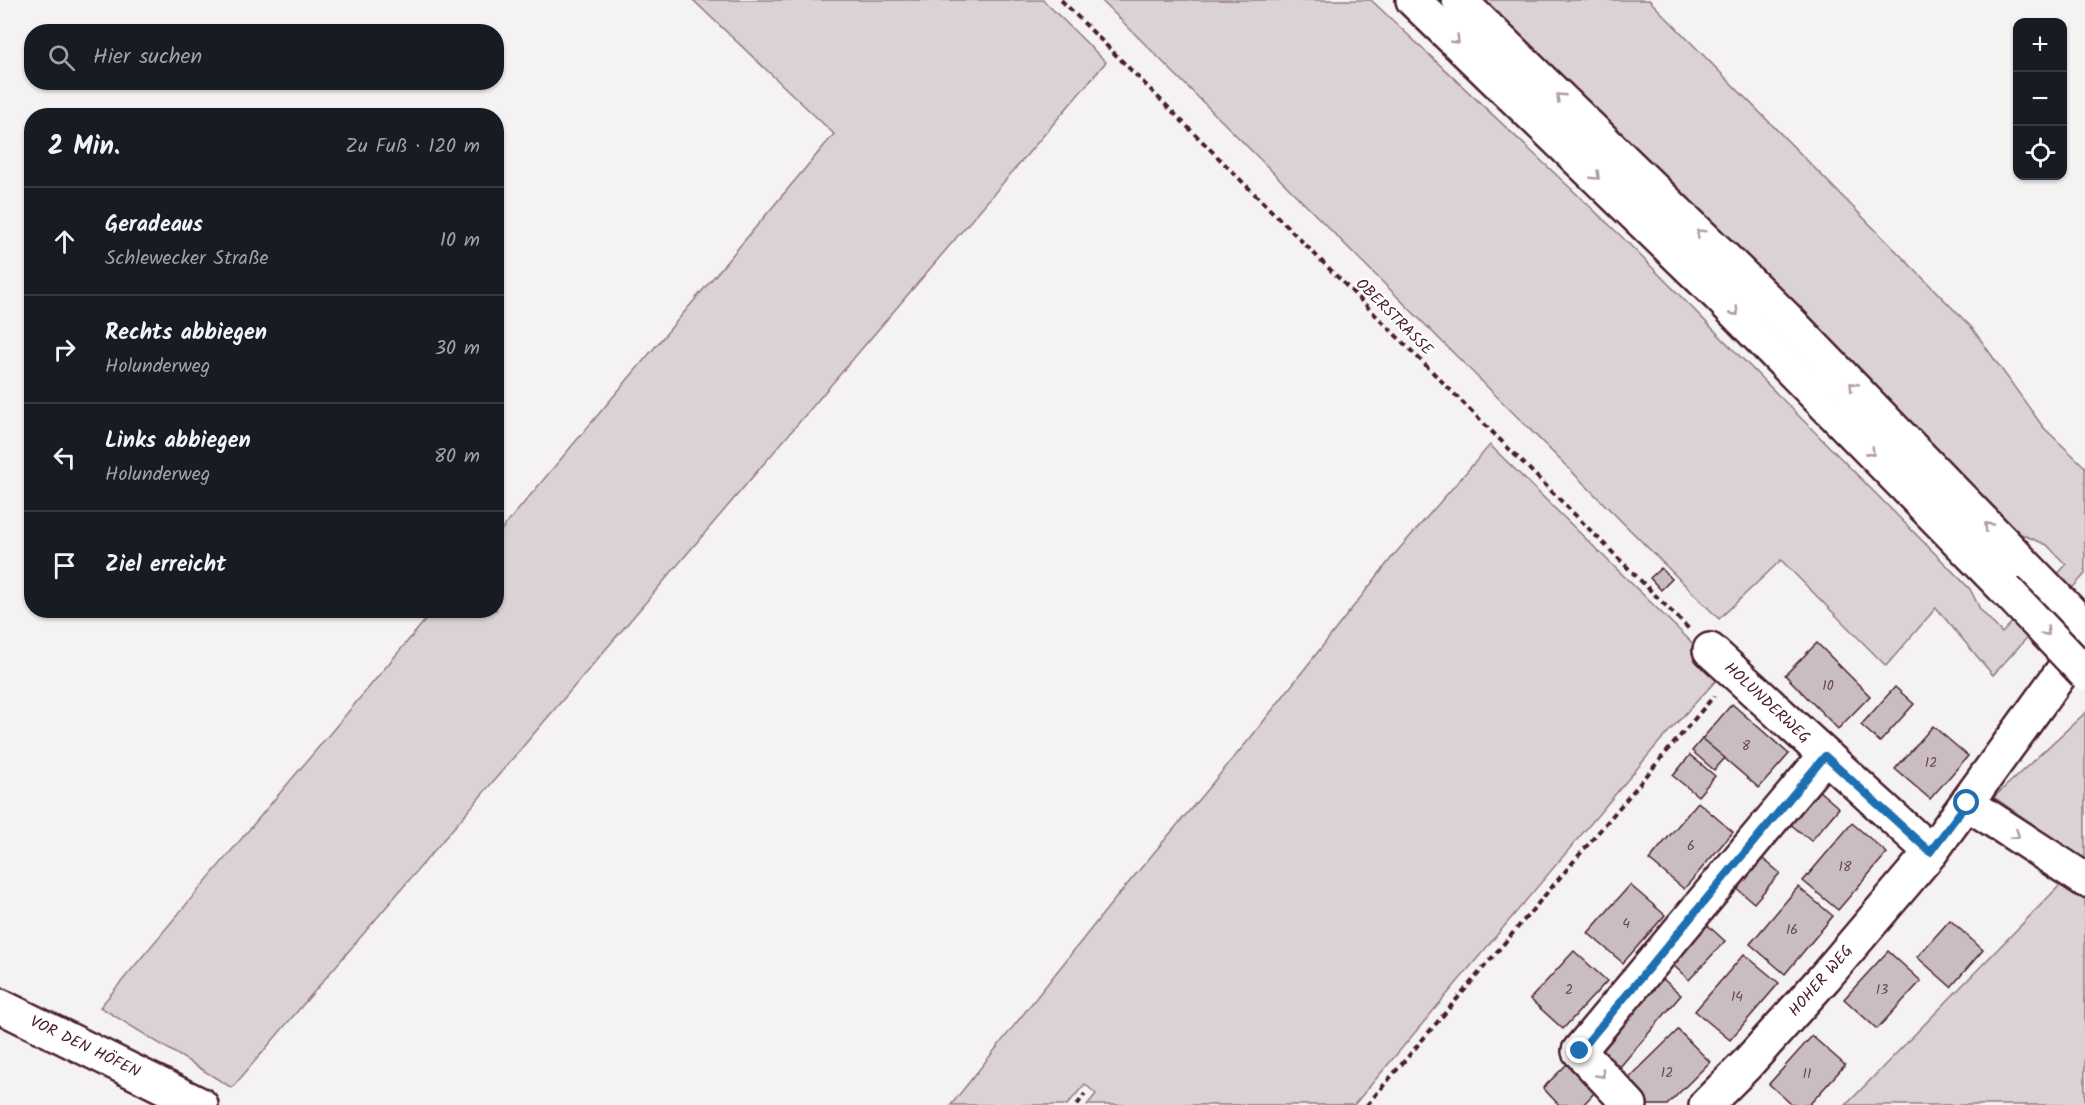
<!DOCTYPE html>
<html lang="de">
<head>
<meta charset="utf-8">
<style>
  :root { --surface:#171b24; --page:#242831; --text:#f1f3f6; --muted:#9ea1a6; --line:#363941 }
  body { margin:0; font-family:Kalam,sans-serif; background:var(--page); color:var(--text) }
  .controls { position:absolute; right:18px; top:18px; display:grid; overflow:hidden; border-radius:12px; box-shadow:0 2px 4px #0004 }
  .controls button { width:54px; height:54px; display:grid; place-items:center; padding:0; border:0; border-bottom:2px solid var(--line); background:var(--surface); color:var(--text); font:30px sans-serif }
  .stop { position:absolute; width:18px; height:18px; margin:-14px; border:4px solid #1f6fb2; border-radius:50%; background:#fff }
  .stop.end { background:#1f6fb2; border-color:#fff; box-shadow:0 2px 6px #0008 }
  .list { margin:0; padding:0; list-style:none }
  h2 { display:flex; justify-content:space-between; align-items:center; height:78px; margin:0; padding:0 24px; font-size:26px }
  h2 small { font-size:20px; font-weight:400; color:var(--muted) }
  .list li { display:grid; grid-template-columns:39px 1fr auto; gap:18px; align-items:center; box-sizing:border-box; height:108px; padding:0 24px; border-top:2px solid var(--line) }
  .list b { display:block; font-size:22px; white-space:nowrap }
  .list p { margin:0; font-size:20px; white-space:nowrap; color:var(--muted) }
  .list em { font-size:20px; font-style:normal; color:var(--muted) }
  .icon { flex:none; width:33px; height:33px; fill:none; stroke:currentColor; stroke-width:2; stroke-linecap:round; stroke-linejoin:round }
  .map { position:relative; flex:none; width:2085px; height:1105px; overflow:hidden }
  .search { position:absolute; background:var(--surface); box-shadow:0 2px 4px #0004; left:24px; top:24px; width:480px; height:66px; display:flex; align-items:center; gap:15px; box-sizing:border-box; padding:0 21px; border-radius:24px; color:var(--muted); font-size:22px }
  .panel { position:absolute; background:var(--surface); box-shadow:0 2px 4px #0004; left:24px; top:108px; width:480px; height:510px; border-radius:24px }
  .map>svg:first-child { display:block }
</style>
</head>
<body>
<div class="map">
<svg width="2085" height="1105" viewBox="0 0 2085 1105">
  <rect width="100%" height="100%" fill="#f4f2f2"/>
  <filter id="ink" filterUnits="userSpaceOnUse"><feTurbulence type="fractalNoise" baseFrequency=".0167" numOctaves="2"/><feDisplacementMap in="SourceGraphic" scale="12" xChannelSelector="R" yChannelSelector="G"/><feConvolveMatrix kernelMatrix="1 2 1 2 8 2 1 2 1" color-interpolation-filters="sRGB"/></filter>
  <g filter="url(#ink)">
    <g fill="#dbd2d5" stroke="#927880" stroke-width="1.5">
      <path d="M693,0H1043L1106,62L232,1088L100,1007L433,611L496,610L497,535L834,134Z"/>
      <path d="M1101,0H1371L1620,235L1970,589L1980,609L2002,633L2066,565L2047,545L2021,534L1478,0H1649L1972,328L2043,427L2085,467V574L1993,675L1936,608L1886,666L1781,560L1719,619Z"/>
      <path d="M1490,445L1723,673L1661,740L1354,1105H1087L1096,1094L1085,1084L1067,1105H951L1110,905L1252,736L1393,556Z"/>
      <path d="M2085,713V861L1994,797Z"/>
      <path d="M2063,882L2085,897V1105H1846Z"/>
    </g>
    <g fill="#cabdc1" stroke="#4a1f2b" stroke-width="1.5">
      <path d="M1661,568L1672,579L1661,590L1650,578Z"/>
      <path d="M1817,643L1870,696L1838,729L1785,675Z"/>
      <path d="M1895,687L1914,704L1880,742L1861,725Z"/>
      <path d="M1732,704L1789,754L1759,788L1702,739Z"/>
      <path d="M1933,726L1968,756L1930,799L1895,769Z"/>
      <path d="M1702,739L1725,758L1714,770L1692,751Z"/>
      <path d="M1690,755L1715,776L1698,796L1673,776Z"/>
      <path d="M1818,790L1839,808L1811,841L1789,823Z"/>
      <path d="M1698,802L1733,832L1684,889L1649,860Z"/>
      <path d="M1852,823L1887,853L1838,910L1803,881Z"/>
      <path d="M1761,857L1780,873L1754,903L1735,887Z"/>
      <path d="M1630,885L1665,915L1623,963L1588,933Z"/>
      <path d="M1798,887L1833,916L1785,974L1750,944Z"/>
      <path d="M1950,920L1983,950L1951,987L1917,957Z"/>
      <path d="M1705,923L1725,941L1689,980L1670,962Z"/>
      <path d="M1574,951L1607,981L1563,1029L1530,999Z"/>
      <path d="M1888,951L1921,981L1877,1029L1844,999Z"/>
      <path d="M1744,954L1779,983L1730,1040L1695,1011Z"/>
      <path d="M1662,978L1681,995L1620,1067L1601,1050Z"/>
      <path d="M1678,1030L1710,1062L1667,1105H1646L1624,1083Z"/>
      <path d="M1812,1036L1845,1065L1809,1105H1792L1769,1084Z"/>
      <path d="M1567,1064L1595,1092L1583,1105H1559L1543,1088Z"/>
    </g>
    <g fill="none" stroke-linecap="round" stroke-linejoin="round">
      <defs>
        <g id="minor">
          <path d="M1710,650L1931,852"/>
          <path d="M0,1006L201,1105"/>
          <path d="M1630,1105L1579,1051L1825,756"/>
          <path d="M1706,1105L1746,1065L1825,977L1931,852L2085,640"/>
        </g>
        <g id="highway">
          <path d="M1413,0L1718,295L2006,590"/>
          <path d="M1459,0L1783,315L2085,627"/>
          <path d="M1967,803L2085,880"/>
        </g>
      </defs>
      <use href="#minor" stroke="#4a1f2b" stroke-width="38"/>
      <use href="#highway" stroke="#4a1f2b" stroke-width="38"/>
      <g stroke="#4a1f2b" stroke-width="4" stroke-dasharray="6 4.5" stroke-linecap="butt">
        <path d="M1061,0L1689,629"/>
        <path d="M1077,1105L1085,1094"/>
        <path d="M1367,1105L1714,696"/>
      </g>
      <use href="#minor" stroke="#fff" stroke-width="33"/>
      <use href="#highway" stroke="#fff" stroke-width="33"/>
      <defs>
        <path id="highway-bridge" d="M2006,590L2085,673"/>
      </defs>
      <use href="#highway-bridge" stroke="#4a1f2b" stroke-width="38" stroke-linecap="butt"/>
      <use href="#highway-bridge" stroke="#fff" stroke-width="33"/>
    </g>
    <defs><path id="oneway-chevron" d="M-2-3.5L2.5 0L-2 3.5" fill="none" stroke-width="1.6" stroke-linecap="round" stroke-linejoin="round" transform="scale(1.5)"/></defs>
    <g stroke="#ae9aa0">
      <use href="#oneway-chevron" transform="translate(1456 40) rotate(44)"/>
      <use href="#oneway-chevron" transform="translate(1560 97) rotate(-136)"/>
      <use href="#oneway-chevron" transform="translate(1596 176) rotate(44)"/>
      <use href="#oneway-chevron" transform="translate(1700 233) rotate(-136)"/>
      <use href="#oneway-chevron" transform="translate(1735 312) rotate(46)"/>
      <use href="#oneway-chevron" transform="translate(1853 386) rotate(-134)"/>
      <use href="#oneway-chevron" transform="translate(1871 452) rotate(46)"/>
      <use href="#oneway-chevron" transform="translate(1988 526) rotate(-134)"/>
      <use href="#oneway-chevron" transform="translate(2046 632) rotate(46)"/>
      <use href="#oneway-chevron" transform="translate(2016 835) rotate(33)"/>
      <use href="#oneway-chevron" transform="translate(1601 1074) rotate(47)"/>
    </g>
  </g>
  <g fill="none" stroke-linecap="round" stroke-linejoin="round" filter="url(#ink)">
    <path stroke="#1f6fb2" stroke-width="8" d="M1580,1051L1825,756L1930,852L1967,803"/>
  </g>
  <g text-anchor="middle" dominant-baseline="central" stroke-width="4.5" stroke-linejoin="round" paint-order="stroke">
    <g font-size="14" fill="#6a4650">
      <text x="1828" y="686">10</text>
      <text x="1746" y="746">8</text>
      <text x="1931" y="763">12</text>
      <text x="1691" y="846">6</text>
      <text x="1845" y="867">18</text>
      <text x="1626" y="924">4</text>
      <text x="1792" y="930">16</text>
      <text x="1569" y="990">2</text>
      <text x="1882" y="990">13</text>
      <text x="1737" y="997">14</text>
      <text x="1667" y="1073">12</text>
      <text x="1807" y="1074">11</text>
    </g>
    <g font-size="16" fill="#4a1f2b" stroke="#fff">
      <text transform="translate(1394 317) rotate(45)">OBERSTRASSE</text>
      <text transform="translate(1767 703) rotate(43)">HOLUNDERWEG</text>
      <text transform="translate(1821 981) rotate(-49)">HOHER WEG</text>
      <text transform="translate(85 1047) rotate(26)">VOR DEN HÖFEN</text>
    </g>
  </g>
</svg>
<div class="controls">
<button>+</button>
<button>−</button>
<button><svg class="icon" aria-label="locate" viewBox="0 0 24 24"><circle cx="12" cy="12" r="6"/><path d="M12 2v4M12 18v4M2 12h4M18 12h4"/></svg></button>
</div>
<div class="stop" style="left:1967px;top:803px"></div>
<div class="stop end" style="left:1580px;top:1051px"></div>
<div class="search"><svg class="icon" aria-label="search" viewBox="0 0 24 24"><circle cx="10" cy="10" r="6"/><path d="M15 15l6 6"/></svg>Hier suchen</div>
<section class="panel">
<h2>2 Min.<small>Zu Fuß · 120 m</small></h2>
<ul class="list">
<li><svg class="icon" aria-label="ahead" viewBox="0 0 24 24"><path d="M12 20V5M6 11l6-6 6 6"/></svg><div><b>Geradeaus</b><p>Schlewecker Straße</p></div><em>10 m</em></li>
<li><svg class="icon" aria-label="right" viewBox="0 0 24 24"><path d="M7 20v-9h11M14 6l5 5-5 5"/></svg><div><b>Rechts abbiegen</b><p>Holunderweg</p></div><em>30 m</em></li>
<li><svg class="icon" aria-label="left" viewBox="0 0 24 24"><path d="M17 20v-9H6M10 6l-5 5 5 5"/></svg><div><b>Links abbiegen</b><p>Holunderweg</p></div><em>80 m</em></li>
<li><svg class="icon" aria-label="arrive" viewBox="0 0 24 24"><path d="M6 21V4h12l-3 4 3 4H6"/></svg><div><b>Ziel erreicht</b></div></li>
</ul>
</section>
</div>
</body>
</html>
